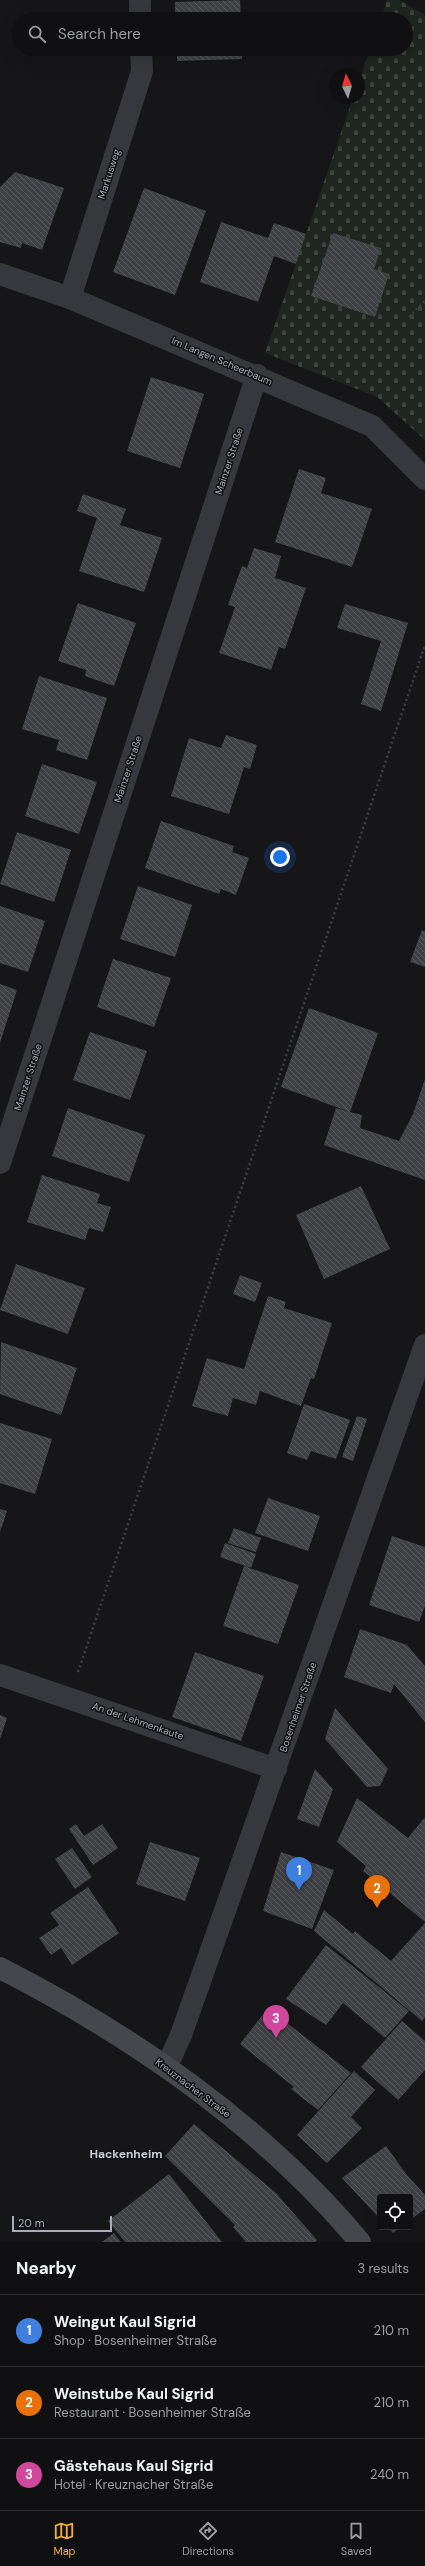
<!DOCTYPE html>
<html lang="en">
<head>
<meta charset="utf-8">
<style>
  :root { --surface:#101012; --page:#19191b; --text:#f1f3f6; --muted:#9c9d9f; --line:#303032; --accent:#f2b134 }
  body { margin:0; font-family:"DM Sans",sans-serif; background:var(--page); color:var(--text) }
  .controls { position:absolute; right:12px; bottom:12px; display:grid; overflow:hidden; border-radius:4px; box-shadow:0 4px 16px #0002 }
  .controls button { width:36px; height:36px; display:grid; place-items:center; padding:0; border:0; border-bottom:1px solid var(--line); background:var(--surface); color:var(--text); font:20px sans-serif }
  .compass { position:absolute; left:329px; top:68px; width:36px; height:36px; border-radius:50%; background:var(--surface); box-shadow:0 4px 16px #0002; rotate:355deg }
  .scale { position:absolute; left:12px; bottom:10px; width:100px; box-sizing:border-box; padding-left:4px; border:2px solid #a8adb8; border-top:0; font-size:11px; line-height:14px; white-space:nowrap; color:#a8adb8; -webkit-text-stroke:3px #111113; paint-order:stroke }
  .you { position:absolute; left:280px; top:857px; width:14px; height:14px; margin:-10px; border:3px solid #fff; border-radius:50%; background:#1a73e8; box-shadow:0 0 0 6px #1a73e833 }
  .badge { display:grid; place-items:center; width:26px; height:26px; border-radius:50%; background:var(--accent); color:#fff; font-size:13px; font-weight:700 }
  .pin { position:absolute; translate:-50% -33px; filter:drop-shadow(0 1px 2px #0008) }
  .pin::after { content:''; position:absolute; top:21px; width:14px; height:12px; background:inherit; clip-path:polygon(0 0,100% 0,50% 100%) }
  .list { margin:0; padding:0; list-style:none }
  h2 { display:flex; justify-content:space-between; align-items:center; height:52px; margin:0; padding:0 16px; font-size:17px }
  h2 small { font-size:13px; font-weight:400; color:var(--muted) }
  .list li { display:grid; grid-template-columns:26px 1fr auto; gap:12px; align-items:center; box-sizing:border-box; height:72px; padding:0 16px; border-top:1px solid var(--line) }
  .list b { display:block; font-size:15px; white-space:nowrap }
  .list p { margin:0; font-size:13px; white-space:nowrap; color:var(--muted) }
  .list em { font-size:13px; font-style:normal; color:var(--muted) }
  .icon { flex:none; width:22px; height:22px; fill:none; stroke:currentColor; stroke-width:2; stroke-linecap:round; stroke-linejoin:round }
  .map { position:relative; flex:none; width:425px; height:2242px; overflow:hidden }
  .search { position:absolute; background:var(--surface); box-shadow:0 4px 16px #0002; left:12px; right:12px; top:12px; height:44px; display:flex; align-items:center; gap:10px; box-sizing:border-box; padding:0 14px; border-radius:22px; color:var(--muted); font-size:15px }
  .sheet { height:268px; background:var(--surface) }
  nav { display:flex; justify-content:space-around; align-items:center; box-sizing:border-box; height:56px; border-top:1px solid var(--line); background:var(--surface); font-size:11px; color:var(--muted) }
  nav a { display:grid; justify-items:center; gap:2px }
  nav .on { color:var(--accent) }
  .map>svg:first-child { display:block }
</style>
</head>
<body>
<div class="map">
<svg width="425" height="2242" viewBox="0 0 425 2242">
  <defs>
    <pattern id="cemetery-stones" width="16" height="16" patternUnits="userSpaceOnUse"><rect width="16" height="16" fill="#1e261f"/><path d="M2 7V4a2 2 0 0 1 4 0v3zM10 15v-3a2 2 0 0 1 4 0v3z" fill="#3c433d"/></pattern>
    <pattern id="building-back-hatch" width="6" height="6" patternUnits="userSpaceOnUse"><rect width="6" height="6" fill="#404145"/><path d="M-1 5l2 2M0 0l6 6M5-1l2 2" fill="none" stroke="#595a5e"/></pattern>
  </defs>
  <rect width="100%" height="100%" fill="#161618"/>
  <path fill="url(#cemetery-stones)" d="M387,0H399L425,15V440L377,397L265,353L353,98H359V81L370,49H406V19H381Z"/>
  <g fill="url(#building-back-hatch)">
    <path d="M240,0L241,19H175V2Z"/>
    <path d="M177,49H242V59L177,61Z"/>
    <path d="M15,172L64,188L42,250L22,243L21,248L0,242V187Z"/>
    <path d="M144,188L206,211L175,295L113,272Z"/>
    <path d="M221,222L268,238L274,223L306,234L296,264L274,256L258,302L200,282Z"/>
    <path d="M333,233L381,248L374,269L389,274L375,317L311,296Z"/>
    <path d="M151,377L204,394L180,468L127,451Z"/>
    <path d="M299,469L326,478L321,493L372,509L352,567L275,542Z"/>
    <path d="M83,494L126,509L120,525L162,538L144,592L79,571L97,518L77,511Z"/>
    <path d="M254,548L281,556L275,578L306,588L285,649L279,647L271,670L219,653L235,607L228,605L242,566L247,568Z"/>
    <path d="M78,603L136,623L114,686L85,676L86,670L58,661Z"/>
    <path d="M345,604L408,623L381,711L361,704L381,641L337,628Z"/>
    <path d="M39,676L107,698L87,760L56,750L59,740L22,729Z"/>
    <path d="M226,735L257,745L250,769L244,767L229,814L171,796L189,738L221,748Z"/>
    <path d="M42,764L97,782L79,834L25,816Z"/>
    <path d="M161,821L234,846L232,852L249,858L236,895L221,889L219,894L145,868Z"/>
    <path d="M17,832L71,850L54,902L0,884Z"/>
    <path d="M138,886L192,905L175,957L120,939Z"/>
    <path d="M0,906L45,921L28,972L0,963Z"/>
    <path d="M422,930L425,931V967L410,962Z"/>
    <path d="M113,959L171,978L154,1027L97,1007Z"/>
    <path d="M0,984L17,990L0,1043Z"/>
    <path d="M309,1008L378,1033L350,1112L362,1115L360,1128L399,1141L413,1114L425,1079V1180L324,1145L336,1108L350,1112L281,1087Z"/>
    <path d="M90,1032L147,1051L130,1100L73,1080Z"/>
    <path d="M68,1108L145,1135L129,1182L52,1156Z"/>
    <path d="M42,1175L100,1194L97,1203L111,1207L103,1232L89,1228L85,1240L27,1222Z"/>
    <path d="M361,1186L390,1249L324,1279L296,1215Z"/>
    <path d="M16,1264L85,1288L68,1334L0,1310Z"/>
    <path d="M240,1275L262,1283L255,1302L233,1294Z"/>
    <path d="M268,1296L286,1302L284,1308L332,1323L314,1379L311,1378L301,1406L260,1391L256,1405L233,1398L228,1416L192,1406L207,1358L244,1369Z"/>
    <path d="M1,1342L77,1368L61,1415L0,1394Z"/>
    <path d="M304,1404L350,1420L336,1459L311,1451L307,1460L287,1453Z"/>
    <path d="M357,1416L367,1419L353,1461L342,1457Z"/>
    <path d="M0,1423L52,1439L35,1494L0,1483Z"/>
    <path d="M268,1498L320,1516L308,1551L255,1533Z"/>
    <path d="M0,1509L7,1511L0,1532Z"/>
    <path d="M234,1528L261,1538L256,1552L228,1543Z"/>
    <path d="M392,1536L425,1547V1606L419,1622L369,1605Z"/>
    <path d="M225,1543L256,1554L251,1568L220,1557Z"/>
    <path d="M244,1566L299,1585L278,1644L223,1626Z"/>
    <path d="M360,1629L407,1645L425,1666V1722L394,1684L391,1693L344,1677Z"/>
    <path d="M195,1652L264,1676L241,1741L172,1717Z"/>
    <path d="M335,1708L388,1769L380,1786L367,1787L325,1739Z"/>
    <path d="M0,1715L7,1718L0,1739Z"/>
    <path d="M315,1769L333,1789L319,1827L297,1819Z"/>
    <path d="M357,1798L408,1838L425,1817V1922L363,1871L366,1866L337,1842Z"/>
    <path d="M76,1824L84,1836L102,1824L118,1848L93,1865L69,1829Z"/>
    <path d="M150,1842L200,1858L185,1901L136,1884Z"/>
    <path d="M72,1848L92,1877L75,1889L55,1859Z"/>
    <path d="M281,1852L334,1870L312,1929L263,1911Z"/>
    <path d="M88,1887L119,1933L72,1965L61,1948L51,1955L39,1938L59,1925L50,1913Z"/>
    <path d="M324,1910L353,1934L355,1931L391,1961L425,1923V2017L422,2021L314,1931Z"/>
    <path d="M326,1945L409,2011L385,2038L343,2003L326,2025L286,1999Z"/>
    <path d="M268,2008L351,2073L318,2110L291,2089L294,2087L240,2044Z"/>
    <path d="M402,2021L425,2041V2070L398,2100L361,2067Z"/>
    <path d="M354,2071L375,2090L351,2117L362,2128L327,2163L297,2135Z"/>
    <path d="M194,2124L276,2193L317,2240L315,2242H246L233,2227L235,2225L165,2156Z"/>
    <path d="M386,2146L407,2175L425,2195V2209L410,2220V2197H380V2219L342,2178Z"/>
    <path d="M169,2174L222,2242H125L108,2221Z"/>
    <path d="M387,2227H401L393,2233Z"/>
    <path d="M114,2233L121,2242H102Z"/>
  </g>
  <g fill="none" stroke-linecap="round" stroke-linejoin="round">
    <g stroke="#3d3f44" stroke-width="2.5" stroke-dasharray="2 3" stroke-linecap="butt">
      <path d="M409,317L425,301"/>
      <path d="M78,1672L425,645"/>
    </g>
    <g stroke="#37383d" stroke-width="22">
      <path d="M140,0V19"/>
      <path d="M0,274L70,298L372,426L425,479"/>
      <path d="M70,298L142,71L141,49"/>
      <path d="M0,1163L257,375"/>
      <path d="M0,1675L276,1769"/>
      <path d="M167,2066L181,2035L425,1345"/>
    </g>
    <path stroke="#45474d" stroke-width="22" d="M0,1968C135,2037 262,2125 360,2242"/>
  </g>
  <g text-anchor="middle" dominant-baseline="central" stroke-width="3" stroke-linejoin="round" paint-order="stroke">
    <g font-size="10" fill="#a8adb8" stroke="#111113">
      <text transform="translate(109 174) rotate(-72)">Markusweg</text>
      <text transform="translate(222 361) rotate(23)">Im Langen Scheerbaum</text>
      <text transform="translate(229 461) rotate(-72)">Mainzer Straße</text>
      <text transform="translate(128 769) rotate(-72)">Mainzer Straße</text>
      <text transform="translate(28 1077) rotate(-72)">Mainzer Straße</text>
      <text transform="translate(298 1707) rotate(-71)">Bosenheimer Straße</text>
      <text transform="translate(138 1721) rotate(19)">An der Lehmenkaute</text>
      <text transform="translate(193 2088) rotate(37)">Kreuznacher Straße</text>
    </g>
    <g font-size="12" font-weight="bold" fill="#c9ccd4" stroke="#111113">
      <text x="126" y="2154">Hackenheim</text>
    </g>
  </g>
</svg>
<div class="controls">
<button><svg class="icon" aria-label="locate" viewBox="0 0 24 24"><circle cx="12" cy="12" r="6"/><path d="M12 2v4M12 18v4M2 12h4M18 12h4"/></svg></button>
</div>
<svg class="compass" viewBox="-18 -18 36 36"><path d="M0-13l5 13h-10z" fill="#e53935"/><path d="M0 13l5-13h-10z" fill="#9c9d9f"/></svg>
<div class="scale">20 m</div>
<div class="you"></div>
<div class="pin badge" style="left:299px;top:1890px;background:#3f7fe0">1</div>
<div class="pin badge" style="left:377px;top:1908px;background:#e8710a">2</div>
<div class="pin badge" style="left:276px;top:2038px;background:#d1479c">3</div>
<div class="search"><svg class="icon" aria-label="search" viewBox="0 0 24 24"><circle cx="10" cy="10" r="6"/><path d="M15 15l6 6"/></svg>Search here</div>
</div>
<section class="sheet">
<h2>Nearby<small>3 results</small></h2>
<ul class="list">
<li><span class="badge" style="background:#3f7fe0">1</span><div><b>Weingut Kaul Sigrid</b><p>Shop · Bosenheimer Straße</p></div><em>210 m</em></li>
<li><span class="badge" style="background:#e8710a">2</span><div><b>Weinstube Kaul Sigrid</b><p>Restaurant · Bosenheimer Straße</p></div><em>210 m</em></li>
<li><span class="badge" style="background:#d1479c">3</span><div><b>Gästehaus Kaul Sigrid</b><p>Hotel · Kreuznacher Straße</p></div><em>240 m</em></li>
</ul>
</section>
<nav>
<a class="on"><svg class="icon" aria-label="map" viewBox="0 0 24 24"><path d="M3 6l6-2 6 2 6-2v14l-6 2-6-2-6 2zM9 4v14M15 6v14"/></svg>Map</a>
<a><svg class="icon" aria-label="directions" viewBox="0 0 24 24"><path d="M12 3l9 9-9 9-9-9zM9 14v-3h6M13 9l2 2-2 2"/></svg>Directions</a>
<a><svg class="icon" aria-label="saved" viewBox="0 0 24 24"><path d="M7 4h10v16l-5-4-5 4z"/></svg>Saved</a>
</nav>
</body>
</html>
